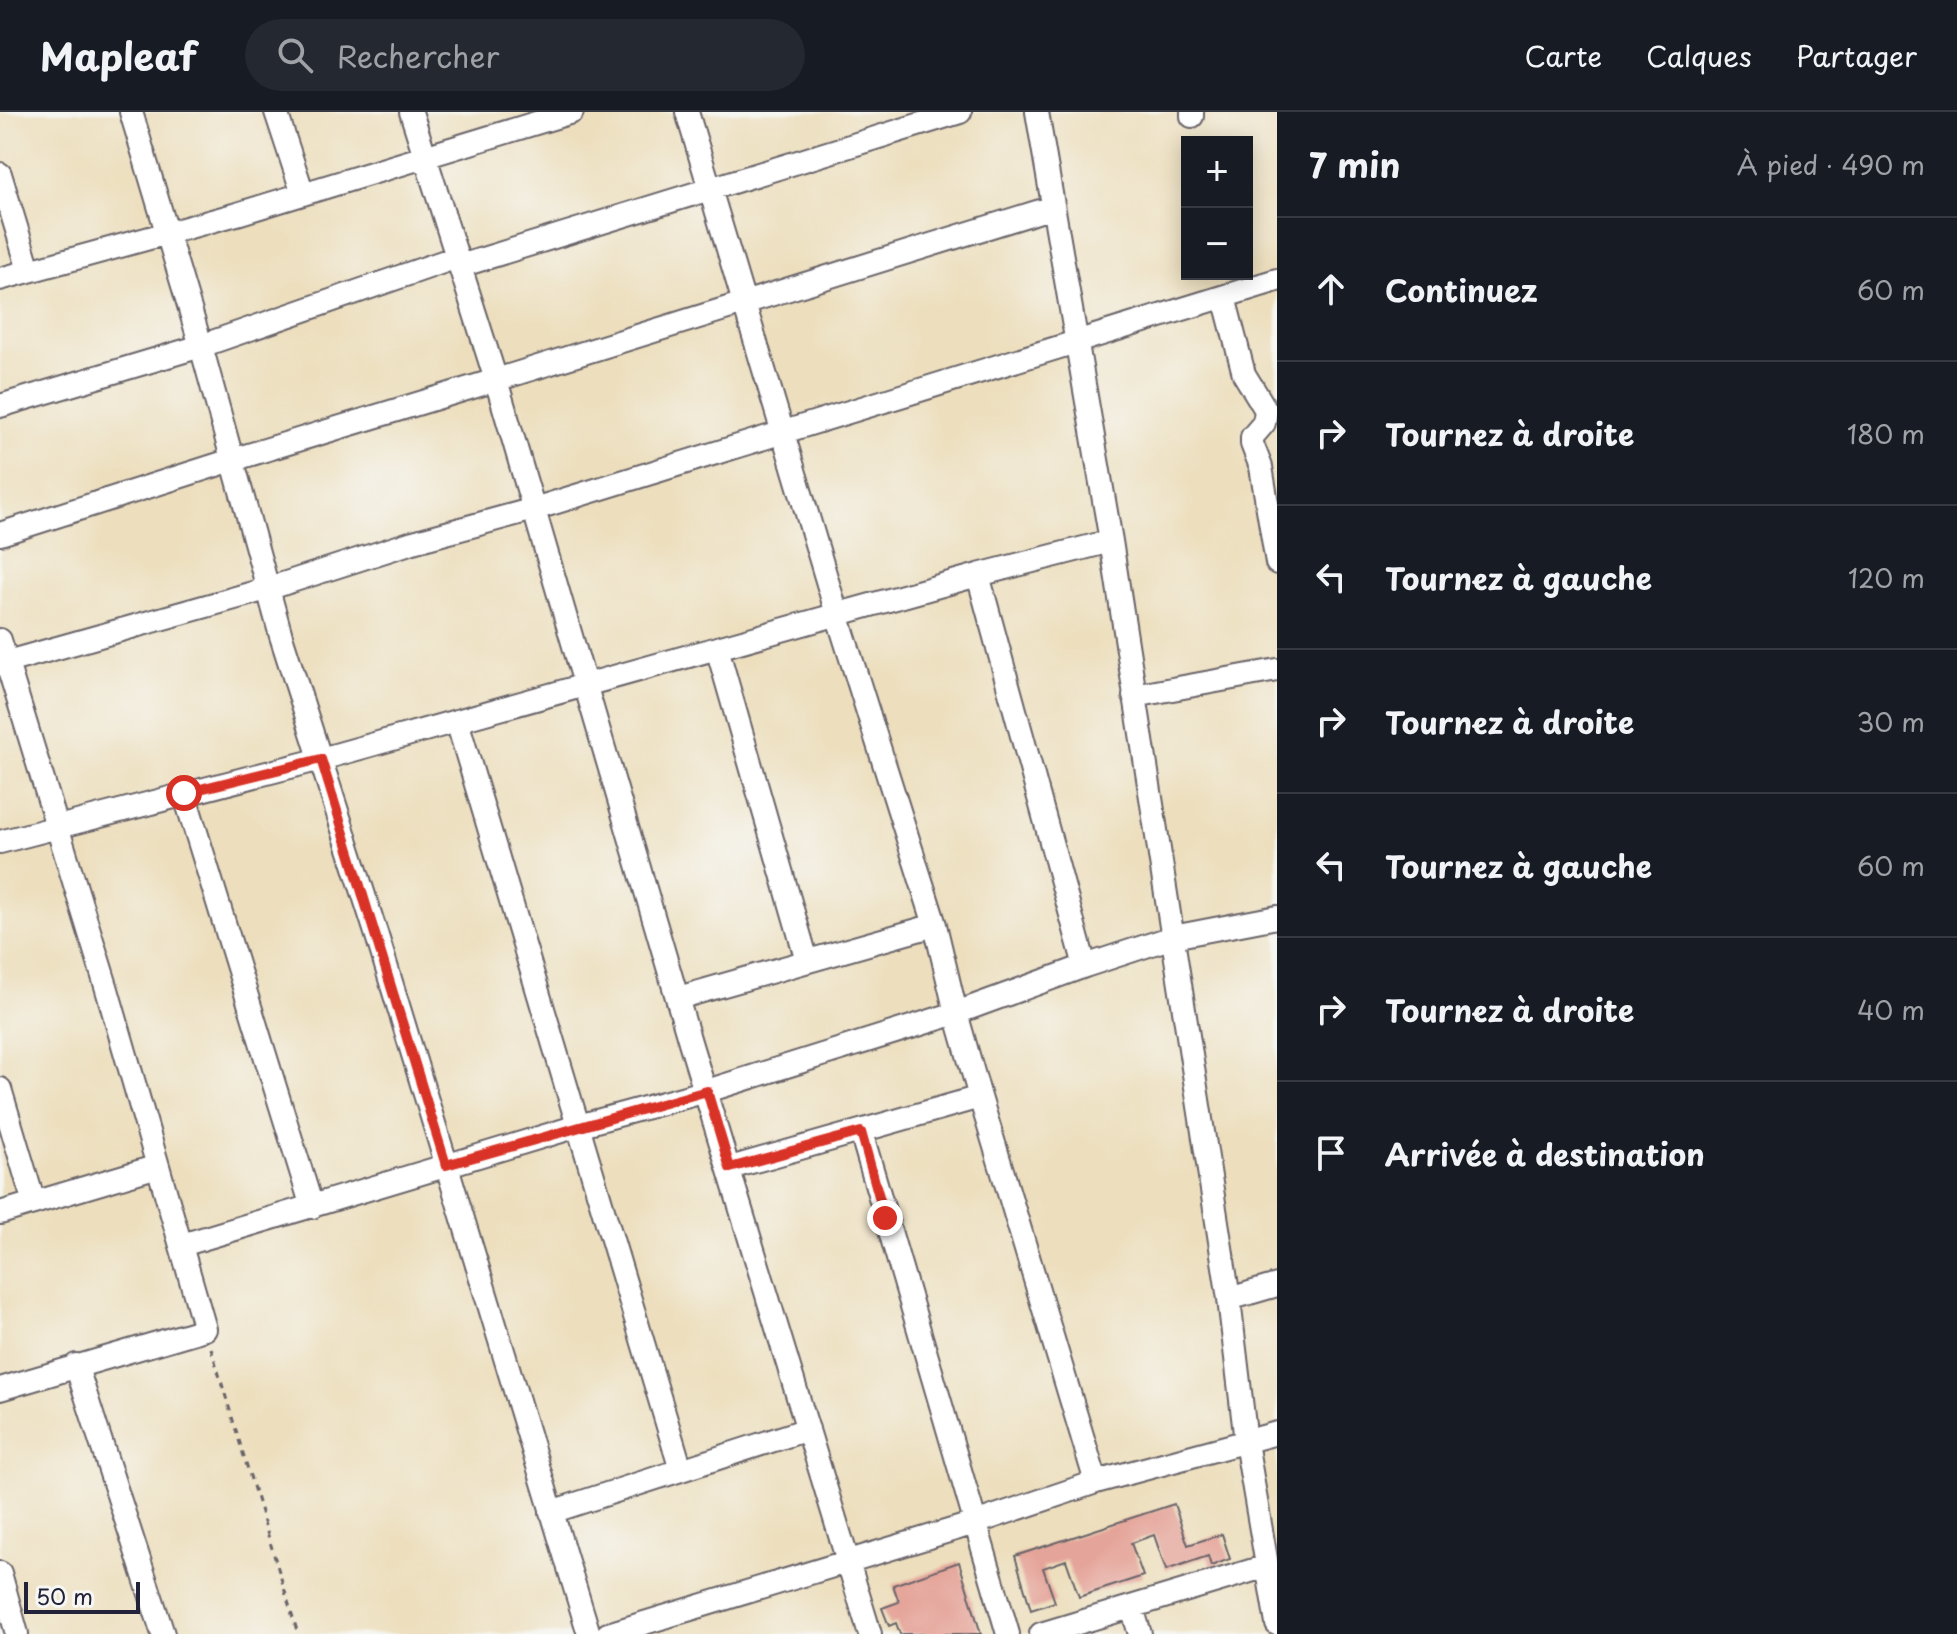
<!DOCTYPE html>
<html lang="fr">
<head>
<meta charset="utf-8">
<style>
	:root { --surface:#171b24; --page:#242831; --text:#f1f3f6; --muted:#9ea1a6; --line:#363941 }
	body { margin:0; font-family:"Playpen Sans",sans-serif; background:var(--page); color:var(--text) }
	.controls { position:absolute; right:24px; top:24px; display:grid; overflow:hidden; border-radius:0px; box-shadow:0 4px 20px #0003 }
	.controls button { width:72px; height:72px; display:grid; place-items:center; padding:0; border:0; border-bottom:2px solid var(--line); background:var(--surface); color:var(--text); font:40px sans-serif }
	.scale { position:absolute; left:24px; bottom:20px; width:116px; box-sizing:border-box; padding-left:8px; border:4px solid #22223b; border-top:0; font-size:22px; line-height:28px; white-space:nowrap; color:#22223b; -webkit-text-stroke:6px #f6f6f2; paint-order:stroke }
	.stop { position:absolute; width:24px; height:24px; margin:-18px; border:6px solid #d93025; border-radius:50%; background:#fff }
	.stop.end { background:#d93025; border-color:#fff; box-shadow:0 2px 8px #0008 }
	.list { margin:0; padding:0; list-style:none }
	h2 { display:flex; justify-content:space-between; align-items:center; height:104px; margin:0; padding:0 32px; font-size:34px }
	h2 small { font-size:26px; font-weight:400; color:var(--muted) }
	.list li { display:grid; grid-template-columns:52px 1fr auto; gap:24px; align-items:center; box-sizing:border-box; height:144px; padding:0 32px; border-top:2px solid var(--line) }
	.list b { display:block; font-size:30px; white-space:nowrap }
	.list em { font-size:26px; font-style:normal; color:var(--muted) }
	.icon { flex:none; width:44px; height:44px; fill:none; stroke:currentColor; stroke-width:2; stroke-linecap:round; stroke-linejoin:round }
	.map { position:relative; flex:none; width:1277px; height:1522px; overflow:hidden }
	header { display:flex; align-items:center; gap:48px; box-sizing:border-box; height:112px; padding:0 40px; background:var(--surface); border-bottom:2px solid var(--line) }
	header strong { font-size:38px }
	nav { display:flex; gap:44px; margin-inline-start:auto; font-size:28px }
	.search { width:560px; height:72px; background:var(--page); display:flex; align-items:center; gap:20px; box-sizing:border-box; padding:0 28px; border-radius:44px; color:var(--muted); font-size:30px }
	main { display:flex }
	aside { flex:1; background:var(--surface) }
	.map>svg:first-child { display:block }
</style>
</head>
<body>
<header>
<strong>Mapleaf</strong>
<div class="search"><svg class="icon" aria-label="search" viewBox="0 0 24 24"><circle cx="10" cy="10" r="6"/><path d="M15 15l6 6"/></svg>Rechercher</div>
<nav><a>Carte</a><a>Calques</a><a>Partager</a></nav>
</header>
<main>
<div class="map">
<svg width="1277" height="1522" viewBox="0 0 1277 1522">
	<rect width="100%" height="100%" fill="#f6f6f2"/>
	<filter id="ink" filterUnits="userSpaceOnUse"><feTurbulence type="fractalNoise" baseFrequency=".0125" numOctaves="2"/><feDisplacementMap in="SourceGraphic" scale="16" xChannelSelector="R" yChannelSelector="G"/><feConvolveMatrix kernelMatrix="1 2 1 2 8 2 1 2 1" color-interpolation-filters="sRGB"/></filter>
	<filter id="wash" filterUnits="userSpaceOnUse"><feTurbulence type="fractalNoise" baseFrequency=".006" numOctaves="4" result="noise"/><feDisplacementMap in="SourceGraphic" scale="32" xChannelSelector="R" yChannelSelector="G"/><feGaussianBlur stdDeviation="1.8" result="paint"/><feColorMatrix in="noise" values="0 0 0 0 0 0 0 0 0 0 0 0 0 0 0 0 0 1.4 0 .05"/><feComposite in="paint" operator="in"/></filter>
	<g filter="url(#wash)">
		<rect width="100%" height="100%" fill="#eddfbe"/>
		<g id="blocks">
			<path fill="#e5a49a" d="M1174 1392 1188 1433 1222 1422 1230 1447 1211 1454 1208 1444 1166 1458 1154 1423 1131 1431 1143 1464 1079 1485 1066 1448 1043 1456 1055 1490 1031 1498 1015 1444Z
				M959 1450 981 1522H900L896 1511 889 1514 882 1496 899 1490 893 1473Z"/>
		</g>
	</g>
	<g filter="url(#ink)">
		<use href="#blocks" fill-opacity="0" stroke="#696469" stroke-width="2"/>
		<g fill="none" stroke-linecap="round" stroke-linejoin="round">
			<g stroke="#696469" stroke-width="26">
				<path id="minor" d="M131 0 201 234 281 524 377 824 589 1522
					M276 0 303 82
					M411 0 496 268 690 930 870 1522
					M687 0 837 502 935 813 956 901 980 985 1096 1370
					M1037 0 1111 429 1229 1187 1246 1330 1277 1512
					M1192 0V4
					M0 62 29 158
					M460 154 960 0
					M0 167 237 102 572 0
					M1224 185 1244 262 1266 298 1264 311 1252 325V332L1261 355 1277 451
					M0 294 201 234 457 145
					M0 422 232 348 496 268 1053 95
					M978 463 1085 854
					M0 528 106 874 205 1217 0 1277
					M717 536 807 849
					M0 552 267 477 413 430 534 397 1277 168
					M1134 584 1277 558
					M457 609 681 1358
					M184 681 312 1095
					M0 730 321 647 978 463 1111 429
					M678 886 935 813
					M0 977 34 1091
					M861 1020 1008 1522
					M730 1056 980 985
					M0 1101 158 1054
					M182 1133 578 1014 707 979 956 901 1085 854 1173 825 1277 805
					M1229 1187 1277 1173
					M76 1253 163 1522
					M551 1400 808 1317
					M0 1461 17 1522
					M1132 1496 1140 1522
					M608 1522 975 1411 1096 1370 1277 1321
					M1041 1522 1267 1454"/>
			</g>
			<path stroke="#696469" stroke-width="3" stroke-dasharray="6 6" stroke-linecap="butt" d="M211 1236 298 1522"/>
			<use href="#minor" stroke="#fff" stroke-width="22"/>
		</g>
	</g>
	<g fill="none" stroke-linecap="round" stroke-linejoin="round" filter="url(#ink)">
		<path stroke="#d93025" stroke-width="10" d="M184 681 321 647 446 1053 707 979 730 1056 861 1020 885 1106"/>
	</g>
</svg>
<div class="controls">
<button>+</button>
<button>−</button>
</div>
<div class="scale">50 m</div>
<div class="stop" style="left:184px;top:681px"></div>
<div class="stop end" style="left:885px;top:1106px"></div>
</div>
<aside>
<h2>7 min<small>À pied · 490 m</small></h2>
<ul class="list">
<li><svg class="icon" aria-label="ahead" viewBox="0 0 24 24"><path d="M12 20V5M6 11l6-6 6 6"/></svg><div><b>Continuez</b></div><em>60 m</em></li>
<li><svg class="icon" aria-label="right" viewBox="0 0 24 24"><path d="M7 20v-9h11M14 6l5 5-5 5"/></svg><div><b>Tournez à droite</b></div><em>180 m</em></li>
<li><svg class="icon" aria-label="left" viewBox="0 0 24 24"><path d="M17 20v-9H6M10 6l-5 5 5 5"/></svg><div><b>Tournez à gauche</b></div><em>120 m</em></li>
<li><svg class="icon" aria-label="right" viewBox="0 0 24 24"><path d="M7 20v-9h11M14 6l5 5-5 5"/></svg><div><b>Tournez à droite</b></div><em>30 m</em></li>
<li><svg class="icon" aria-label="left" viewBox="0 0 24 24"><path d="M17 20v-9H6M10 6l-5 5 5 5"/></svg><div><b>Tournez à gauche</b></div><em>60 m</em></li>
<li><svg class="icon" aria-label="right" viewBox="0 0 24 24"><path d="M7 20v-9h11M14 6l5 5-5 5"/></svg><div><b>Tournez à droite</b></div><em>40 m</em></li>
<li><svg class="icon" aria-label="arrive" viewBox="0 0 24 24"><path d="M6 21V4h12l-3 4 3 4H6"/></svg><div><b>Arrivée à destination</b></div></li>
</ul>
</aside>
</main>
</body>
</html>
